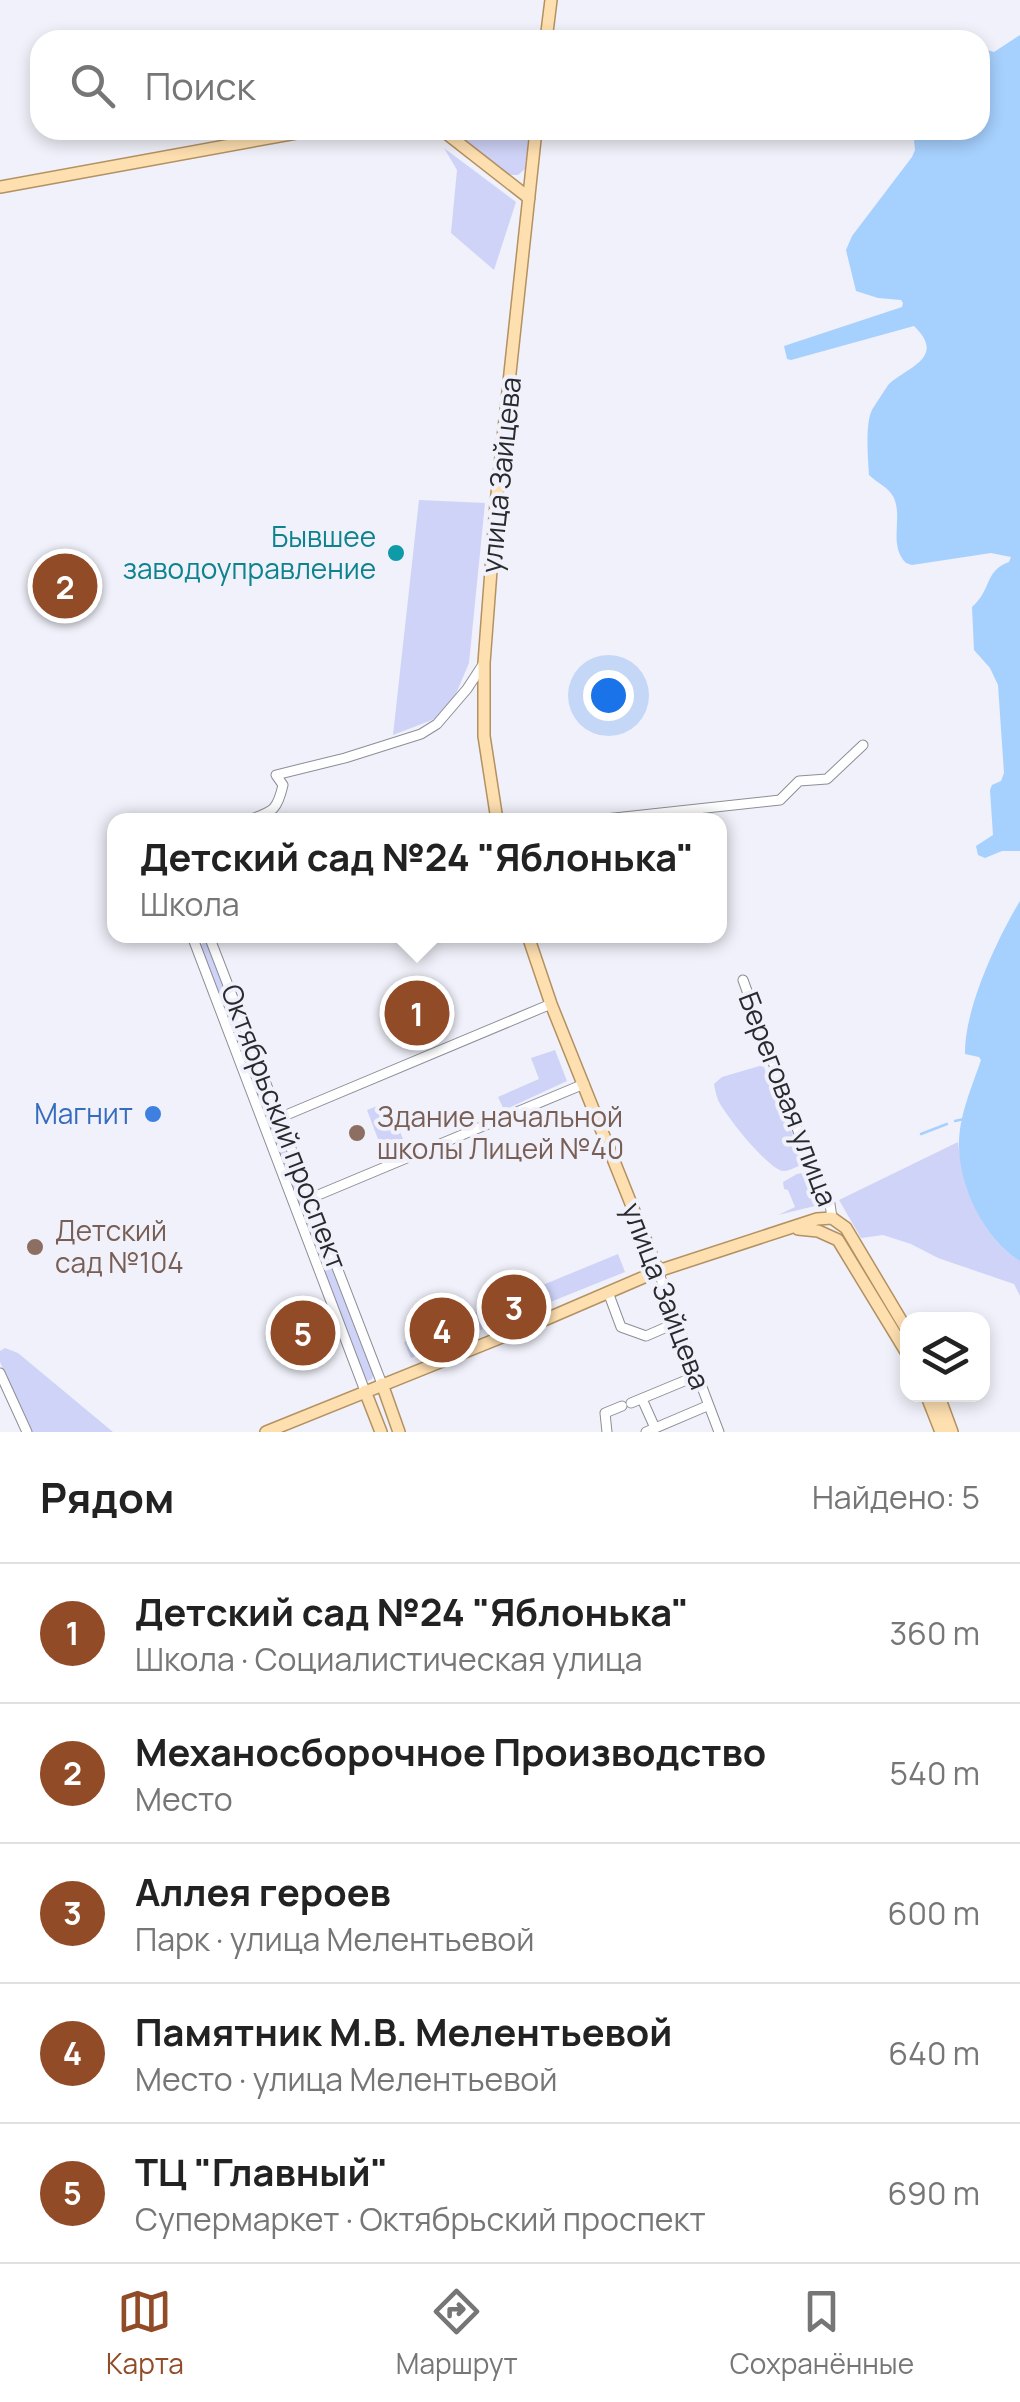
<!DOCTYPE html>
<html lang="ru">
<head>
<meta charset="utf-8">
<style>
	:root { --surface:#fff; --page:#f2f2f2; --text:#222; --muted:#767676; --line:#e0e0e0; --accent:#924b27 }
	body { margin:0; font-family:Manrope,sans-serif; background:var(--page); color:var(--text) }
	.controls { position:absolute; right:30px; bottom:30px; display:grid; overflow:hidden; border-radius:20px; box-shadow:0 5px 15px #0003 }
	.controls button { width:90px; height:90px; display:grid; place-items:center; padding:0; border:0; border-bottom:2px solid var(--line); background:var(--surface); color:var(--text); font:50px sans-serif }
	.you { position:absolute; left:608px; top:695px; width:35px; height:35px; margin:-25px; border:8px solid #fff; border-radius:50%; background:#1a73e8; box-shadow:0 0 0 15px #1a73e833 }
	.badge { display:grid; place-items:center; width:65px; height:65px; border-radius:50%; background:var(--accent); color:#fff; font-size:32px; font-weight:700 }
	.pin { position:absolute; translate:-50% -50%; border:5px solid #fff; box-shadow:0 2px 10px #0006 }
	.popup { position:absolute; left:107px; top:813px; width:620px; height:130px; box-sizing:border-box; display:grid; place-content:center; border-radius:20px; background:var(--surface); filter:drop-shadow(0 2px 8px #0005); font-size:32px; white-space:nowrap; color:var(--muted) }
	.popup b { font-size:38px; color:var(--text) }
	.popup::after { content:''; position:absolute; left:50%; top:100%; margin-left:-20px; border:20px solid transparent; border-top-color:var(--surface) }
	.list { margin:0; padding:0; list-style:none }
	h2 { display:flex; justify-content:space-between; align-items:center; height:130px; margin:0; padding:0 40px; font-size:42px }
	h2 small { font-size:32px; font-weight:400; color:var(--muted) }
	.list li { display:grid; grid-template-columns:65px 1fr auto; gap:30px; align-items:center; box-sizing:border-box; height:140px; padding:0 40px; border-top:2px solid var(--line) }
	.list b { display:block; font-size:38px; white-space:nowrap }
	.list p { margin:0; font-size:32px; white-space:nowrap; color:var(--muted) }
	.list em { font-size:32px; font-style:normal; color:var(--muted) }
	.icon { flex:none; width:55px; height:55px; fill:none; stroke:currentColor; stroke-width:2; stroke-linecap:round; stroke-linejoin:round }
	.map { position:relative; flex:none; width:1020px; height:1432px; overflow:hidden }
	.search { position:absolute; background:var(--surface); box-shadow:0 5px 15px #0003; left:30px; right:30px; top:30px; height:110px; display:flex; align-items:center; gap:25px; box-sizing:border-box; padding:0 35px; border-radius:30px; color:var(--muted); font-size:38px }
	.sheet { height:830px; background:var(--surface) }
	nav { display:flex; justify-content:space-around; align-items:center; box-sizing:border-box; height:140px; border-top:2px solid var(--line); background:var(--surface); font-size:28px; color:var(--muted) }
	nav a { display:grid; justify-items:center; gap:5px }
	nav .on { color:var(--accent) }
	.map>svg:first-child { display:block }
</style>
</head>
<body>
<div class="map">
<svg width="1020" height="1432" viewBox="0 0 1020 1432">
	<rect width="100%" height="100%" fill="#f0f1fa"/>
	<path fill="#cfd3f7" d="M452 130H529L525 169 518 175H507Z
		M444 148 516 202 494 270 451 233 457 170Z
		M419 500 485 503 469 663 455 696 437 718 393 735Z
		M206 941 373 1375 372 1379 368 1381 363 1378 199 946Z
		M555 1050 567 1081 504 1110 498 1097 539 1079 531 1058Z
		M763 1065 805 1163C799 1165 789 1172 783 1171 768 1169 725 1115 718 1100 716 1094 715 1090 714 1084L722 1077Z
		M388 1102 403 1139 381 1147 367 1110Z
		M958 1142C963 1186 980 1236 1020 1261V1296L1014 1284 938 1258 911 1244 883 1235 861 1238 839 1200Z
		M808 1172 811 1174 819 1205 778 1215 795 1207 788 1190 784 1189 783 1182 797 1174Z
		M618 1254 625 1272 411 1358 404 1342Z
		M5 1348 18 1353 113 1432H31L0 1362V1351Z"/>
	<path fill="#a6d0fe" d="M1020 35V851H1002L985 858 978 855 976 846 993 835 990 790 992 785 1001 781 1004 773 998 685 990 668 974 650 972 607C992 590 984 571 1009 562L1011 557 991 553 912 565 906 563C888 545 903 519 894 498 889 487 877 483 869 475 868 459 865 423 872 410 873 408 888 385 889 384 910 366 946 357 914 326L791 360 787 359 784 346 902 307 903 303 901 300 878 298 856 291 846 250 852 236 912 157 915 150 913 130H980V48L994 52Z
		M1020 901V1261C984 1239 959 1186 959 1145 959 1115 972 1087 981 1060L979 1057 965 1054C964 1010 997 939 1020 901Z"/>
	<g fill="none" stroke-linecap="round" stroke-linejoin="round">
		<path stroke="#a6d0fe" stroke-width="2.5" d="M955 1121 964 1119
			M921 1134 947 1124"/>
		<g stroke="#8d8e96" stroke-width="11">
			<path id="minor" d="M249 820C273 811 277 811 283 785L276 775 345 758 421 734 437 724 467 689 484 663
				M596 820 780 800 799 781 827 779 863 745
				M192 936 365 1391
				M209 936 382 1384
				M743 980 810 1164 830 1204 832 1218
				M279 1118 551 1004
				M311 1198 584 1084
				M658 1271 719 1432
				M608 1292 621 1327 646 1336 669 1326
				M0 1373 27 1432
				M642 1399 655 1428
				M631 1403 689 1379
				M607 1432 605 1413 622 1406
				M646 1432 707 1406"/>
		</g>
		<g stroke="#b39160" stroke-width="14">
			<path id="major" d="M546 40 551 0
				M442 130 529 198
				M0 187 313 130
				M497 820 484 736V663L496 504 536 130
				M528 936 551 1004 658 1271
				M798 1229 818 1231 838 1240 908 1355
				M382 1384 399 1432
				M365 1391 381 1432
				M926 1394 941 1432
				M938 1394 952 1432
				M266 1432 544 1320 658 1271 817 1219 832 1218 846 1228 908 1332"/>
		</g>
		<use href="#minor" stroke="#fff" stroke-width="9"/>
		<use href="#major" stroke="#fedfb0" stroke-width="11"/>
	</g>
	<circle fill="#0f9aa8" stroke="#f0f1fa" stroke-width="4" cx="396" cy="553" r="10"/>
	<circle fill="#3f7fe0" stroke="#f0f1fa" stroke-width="4" cx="153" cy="1114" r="10"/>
	<g fill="#8d6e63" stroke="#f0f1fa" stroke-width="4">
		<circle cx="357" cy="1133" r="10"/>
		<circle cx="35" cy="1247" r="10"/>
	</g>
	<g text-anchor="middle" stroke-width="8" stroke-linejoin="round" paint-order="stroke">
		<g font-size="28" fill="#292a2d" stroke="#f0f1fa">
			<text transform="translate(501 475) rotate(-84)" y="10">улица Зайцева</text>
			<text transform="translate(788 1099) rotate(69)" y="10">Береговая улица</text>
			<text transform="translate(284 1127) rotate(69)" y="10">Октябрьский проспект</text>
			<text transform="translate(666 1296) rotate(69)" y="10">улица Зайцева</text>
		</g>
		<g font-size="28" fill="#0d838f" stroke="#f0f1fa" text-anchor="end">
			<text x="376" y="547">Бывшее<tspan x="376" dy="32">заводоуправление</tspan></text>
		</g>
		<g font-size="28" fill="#366cbe" stroke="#f0f1fa" text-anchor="end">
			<text x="133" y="1124">Магнит</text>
		</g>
		<g font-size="28" fill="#785e54" stroke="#f0f1fa" text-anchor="start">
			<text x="377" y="1127">Здание начальной<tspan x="377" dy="32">школы Лицей №40</tspan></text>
			<text x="55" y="1241">Детский<tspan x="55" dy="32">сад №104</tspan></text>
		</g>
	</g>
</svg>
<div class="controls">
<button><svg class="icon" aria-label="layers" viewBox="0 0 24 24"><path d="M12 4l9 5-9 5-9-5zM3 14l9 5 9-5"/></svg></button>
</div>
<div class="you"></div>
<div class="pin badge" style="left:417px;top:1013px">1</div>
<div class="popup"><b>Детский сад №24 &quot;Яблонька&quot;</b>Школа</div>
<div class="pin badge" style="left:65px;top:586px">2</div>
<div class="pin badge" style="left:514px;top:1307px">3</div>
<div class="pin badge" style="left:442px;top:1330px">4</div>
<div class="pin badge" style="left:303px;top:1333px">5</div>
<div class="search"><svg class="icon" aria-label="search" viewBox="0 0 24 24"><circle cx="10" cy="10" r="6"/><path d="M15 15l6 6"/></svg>Поиск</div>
</div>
<section class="sheet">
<h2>Рядом<small>Найдено: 5</small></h2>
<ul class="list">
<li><span class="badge">1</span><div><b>Детский сад №24 &quot;Яблонька&quot;</b><p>Школа · Социалистическая улица</p></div><em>360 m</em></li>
<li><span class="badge">2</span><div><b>Механосборочное Производство</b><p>Место</p></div><em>540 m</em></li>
<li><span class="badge">3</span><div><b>Аллея героев</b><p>Парк · улица Мелентьевой</p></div><em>600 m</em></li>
<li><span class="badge">4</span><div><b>Памятник М.В. Мелентьевой</b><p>Место · улица Мелентьевой</p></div><em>640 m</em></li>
<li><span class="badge">5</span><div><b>ТЦ &quot;Главный&quot;</b><p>Супермаркет · Октябрьский проспект</p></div><em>690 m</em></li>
</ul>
</section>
<nav>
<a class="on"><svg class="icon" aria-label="map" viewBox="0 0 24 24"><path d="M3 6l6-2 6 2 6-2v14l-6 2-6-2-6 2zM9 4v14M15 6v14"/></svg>Карта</a>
<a><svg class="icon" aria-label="directions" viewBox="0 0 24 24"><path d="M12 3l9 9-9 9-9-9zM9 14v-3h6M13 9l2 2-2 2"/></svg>Маршрут</a>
<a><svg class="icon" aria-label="saved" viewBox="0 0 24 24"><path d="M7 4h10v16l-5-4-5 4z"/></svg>Сохранённые</a>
</nav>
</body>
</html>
